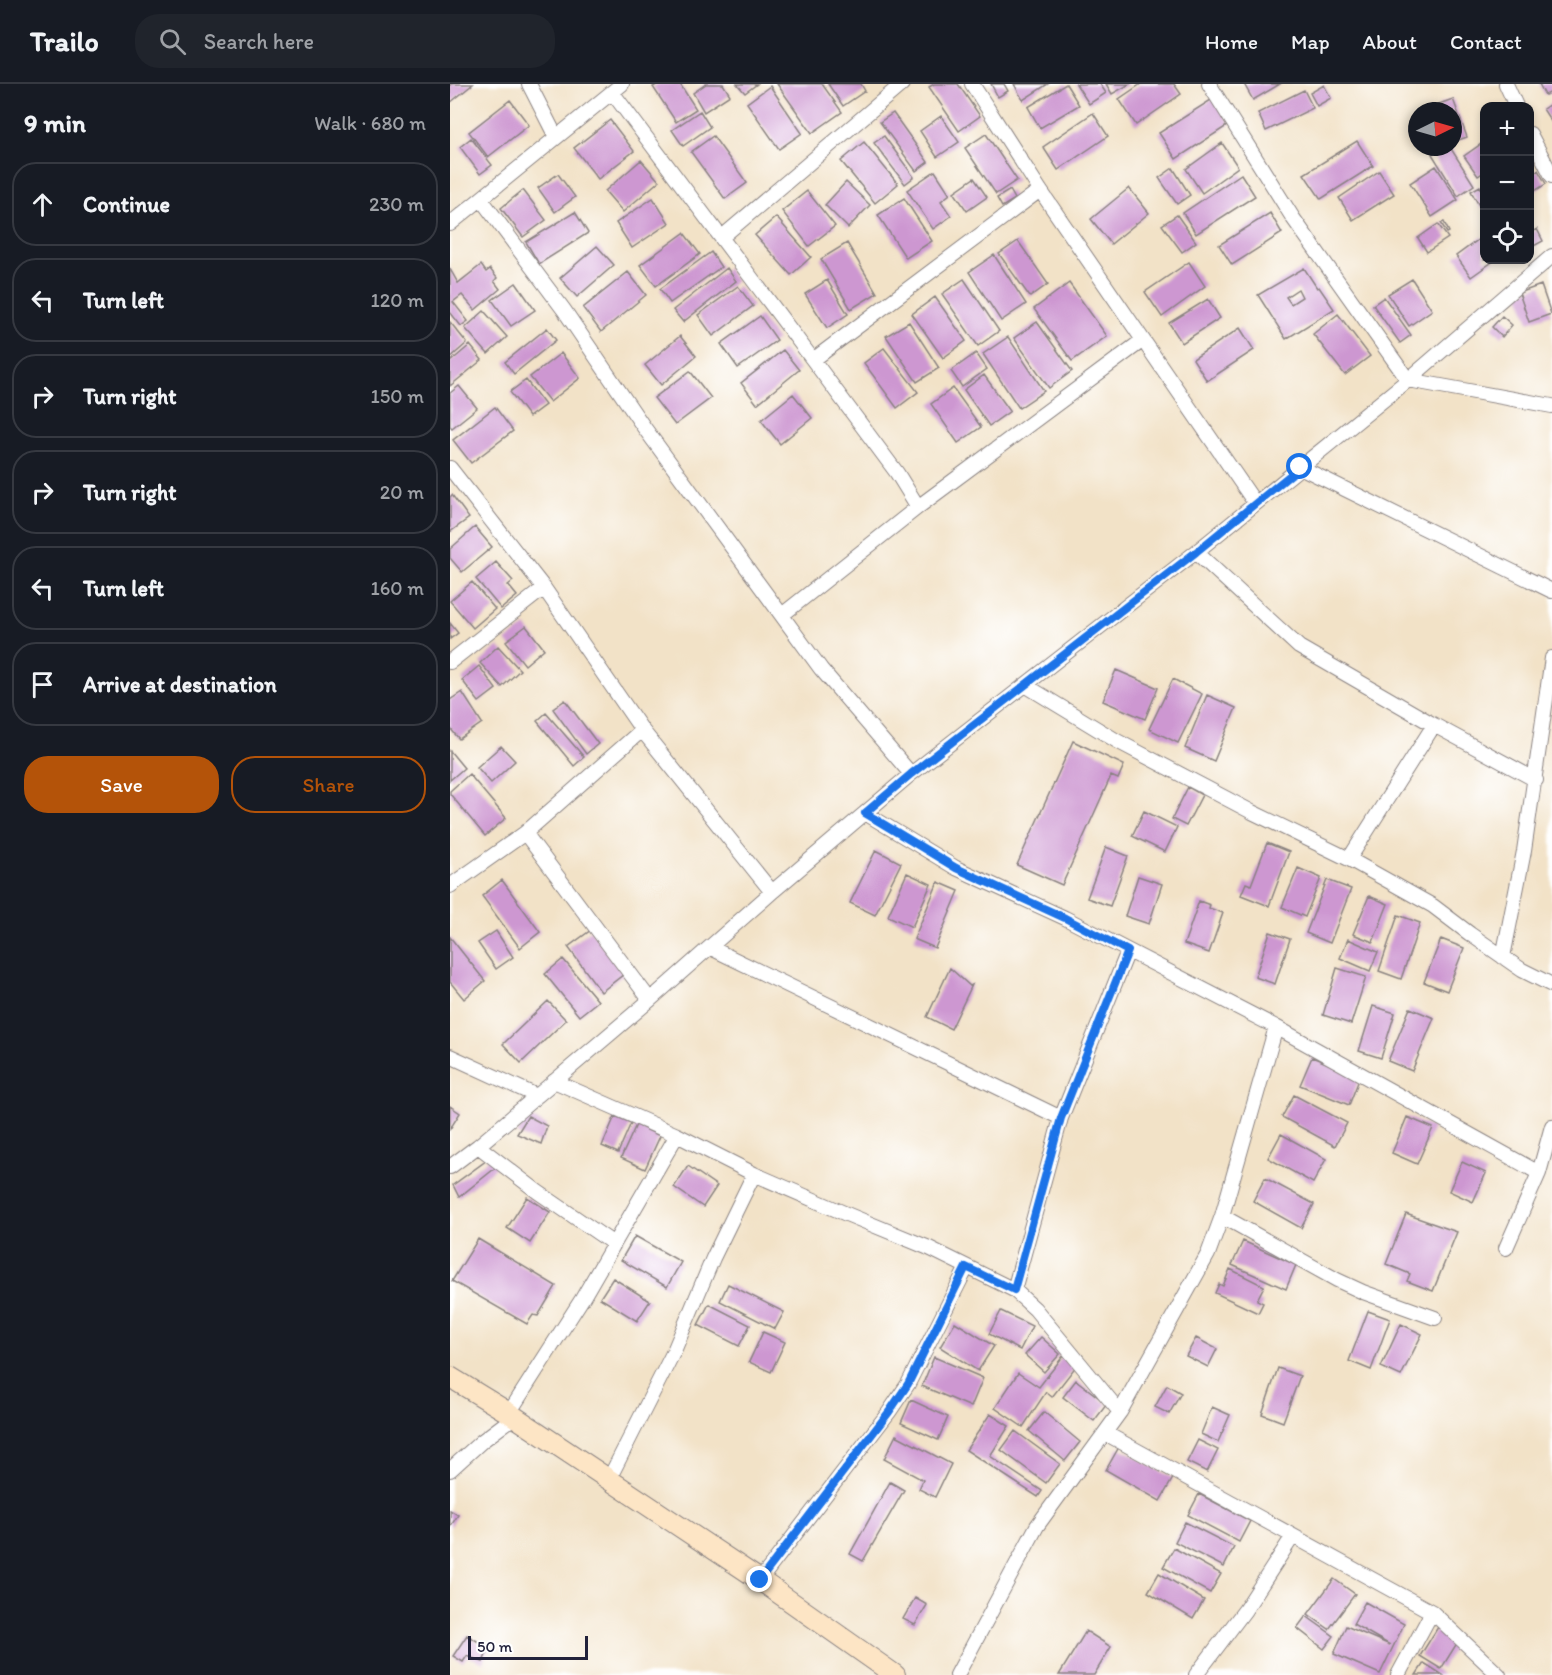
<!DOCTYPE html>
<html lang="en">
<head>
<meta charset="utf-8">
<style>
	:root { --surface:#171b24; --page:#20242c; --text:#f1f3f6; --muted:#9ea1a6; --line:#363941; --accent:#b45309 }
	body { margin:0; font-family:Itim,sans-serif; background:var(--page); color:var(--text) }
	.controls { position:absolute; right:18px; top:18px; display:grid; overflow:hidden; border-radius:12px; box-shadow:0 3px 9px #0003 }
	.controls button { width:54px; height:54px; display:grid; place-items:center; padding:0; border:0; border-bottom:2px solid var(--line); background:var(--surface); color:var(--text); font:30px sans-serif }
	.compass { position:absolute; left:958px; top:18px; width:54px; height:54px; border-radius:50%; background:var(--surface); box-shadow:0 3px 9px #0003; rotate:85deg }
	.scale { position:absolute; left:18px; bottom:15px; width:120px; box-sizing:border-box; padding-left:6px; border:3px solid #22223b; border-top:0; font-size:16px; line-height:21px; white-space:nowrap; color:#22223b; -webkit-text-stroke:4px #fff; paint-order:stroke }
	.stop { position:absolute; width:18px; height:18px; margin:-14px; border:4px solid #1a73e8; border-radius:50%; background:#fff }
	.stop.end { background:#1a73e8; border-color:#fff; box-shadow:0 2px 6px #0008 }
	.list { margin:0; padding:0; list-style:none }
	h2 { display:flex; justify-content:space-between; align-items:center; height:78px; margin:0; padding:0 24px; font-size:26px }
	h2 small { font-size:20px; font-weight:400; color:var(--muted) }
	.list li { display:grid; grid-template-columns:39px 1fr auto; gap:18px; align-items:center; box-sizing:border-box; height:84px; margin:0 12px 12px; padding:0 12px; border:2px solid var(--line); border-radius:24px }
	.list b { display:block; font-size:22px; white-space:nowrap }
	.list em { font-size:20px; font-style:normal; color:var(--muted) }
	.actions { display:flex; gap:12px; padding:18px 24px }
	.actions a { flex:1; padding:14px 0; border:2px solid var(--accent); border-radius:24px; text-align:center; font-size:21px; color:var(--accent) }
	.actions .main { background:var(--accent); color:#fff }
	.icon { flex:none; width:33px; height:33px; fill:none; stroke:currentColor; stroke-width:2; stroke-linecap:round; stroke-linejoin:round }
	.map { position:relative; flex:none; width:1102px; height:1591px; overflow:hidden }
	header { display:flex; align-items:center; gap:36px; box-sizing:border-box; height:84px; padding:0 30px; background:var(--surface); border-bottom:2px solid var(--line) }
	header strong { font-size:28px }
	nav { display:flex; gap:33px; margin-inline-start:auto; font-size:21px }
	.search { width:420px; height:54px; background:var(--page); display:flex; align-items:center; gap:15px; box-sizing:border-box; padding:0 21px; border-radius:24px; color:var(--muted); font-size:22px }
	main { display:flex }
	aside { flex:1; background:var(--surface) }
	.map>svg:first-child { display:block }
</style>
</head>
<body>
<header>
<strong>Trailo</strong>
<div class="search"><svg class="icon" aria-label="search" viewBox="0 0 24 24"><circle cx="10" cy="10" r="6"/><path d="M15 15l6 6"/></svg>Search here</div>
<nav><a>Home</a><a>Map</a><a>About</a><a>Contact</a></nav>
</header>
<main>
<aside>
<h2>9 min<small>Walk · 680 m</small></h2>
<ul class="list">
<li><svg class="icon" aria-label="ahead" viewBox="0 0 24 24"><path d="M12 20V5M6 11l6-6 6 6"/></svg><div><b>Continue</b></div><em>230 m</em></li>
<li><svg class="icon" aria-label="left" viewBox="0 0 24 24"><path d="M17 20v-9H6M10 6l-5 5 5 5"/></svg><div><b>Turn left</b></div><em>120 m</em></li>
<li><svg class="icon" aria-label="right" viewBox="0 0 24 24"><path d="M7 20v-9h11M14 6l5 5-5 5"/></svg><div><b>Turn right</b></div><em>150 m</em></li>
<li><svg class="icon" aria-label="right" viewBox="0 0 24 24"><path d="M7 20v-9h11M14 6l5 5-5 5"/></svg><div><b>Turn right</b></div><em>20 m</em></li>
<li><svg class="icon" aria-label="left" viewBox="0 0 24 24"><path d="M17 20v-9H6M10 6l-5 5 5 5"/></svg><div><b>Turn left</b></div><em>160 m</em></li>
<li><svg class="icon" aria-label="arrive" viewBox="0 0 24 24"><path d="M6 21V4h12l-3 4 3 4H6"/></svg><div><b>Arrive at destination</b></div></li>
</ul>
<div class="actions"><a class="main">Save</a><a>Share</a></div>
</aside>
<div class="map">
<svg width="1102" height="1591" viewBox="0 0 1102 1591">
	<rect width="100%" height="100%" fill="#fff"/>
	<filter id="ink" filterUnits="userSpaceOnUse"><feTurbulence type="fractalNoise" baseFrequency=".0167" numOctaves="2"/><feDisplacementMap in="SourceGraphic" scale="12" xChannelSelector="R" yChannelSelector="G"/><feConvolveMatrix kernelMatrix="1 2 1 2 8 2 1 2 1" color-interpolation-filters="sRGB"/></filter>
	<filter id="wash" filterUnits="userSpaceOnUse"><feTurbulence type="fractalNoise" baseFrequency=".008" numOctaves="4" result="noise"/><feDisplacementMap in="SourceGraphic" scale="24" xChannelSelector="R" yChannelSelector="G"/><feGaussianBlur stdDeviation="1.35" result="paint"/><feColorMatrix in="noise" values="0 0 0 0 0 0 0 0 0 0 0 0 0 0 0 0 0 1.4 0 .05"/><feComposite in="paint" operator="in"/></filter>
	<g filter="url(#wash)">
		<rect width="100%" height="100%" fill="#f2e2c7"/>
		<g id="blocks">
			<path fill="#cd97d1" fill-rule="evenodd" d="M0 0H23L0 19Z
				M208 0H230L246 25 226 38 203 3Z
				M256 0H273L280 11 254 28 243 9Z
				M287 0H307L295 9Z
				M327 0H372L392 28 362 49Z
				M378 0H411L415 7 393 22Z
				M484 0H508L530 32 509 47 479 3Z
				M541 0H554L558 7 548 13Z
				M564 0H598L573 16Z
				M616 0 629 21 590 44 578 23Z
				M626 0H650L656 9 639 20Z
				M656 0H680L662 10Z
				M691 0H724L731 10 686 41 669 15Z
				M794 0H830L803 16Z
				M1089 0H1102V8L1095 11Z
				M874 1 881 14 867 22 860 9Z
				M320 2 352 49 329 65 297 19Z
				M854 6 863 24 816 47 808 29Z
				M764 14 780 40 726 75 709 49Z
				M1003 15 1017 53 1003 58V27H991L989 20Z
				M60 16 79 41 38 73 19 48Z
				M1102 19V39L1093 25Z
				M250 27 260 43 233 62 222 46Z
				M443 29 478 78 466 87 430 38Z
				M643 29 658 52 608 86 593 63Z
				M491 32 509 58 487 73 470 47Z
				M160 36 184 67 148 95 124 64Z
				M536 50 567 96 546 110 515 64Z
				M263 52 297 99 275 115 241 68Z
				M434 52 464 93 455 100 424 59Z
				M21 54 42 81 30 90 10 63Z
				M907 57 923 82 871 115 854 90Z
				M414 58 448 100 425 119 391 77Z
				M1034 58V88L1028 92 1014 72Z
				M772 59 788 83 752 109 736 85Z
				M993 63H1000L1024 101 1008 112 982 70Z
				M191 76 209 97 173 128 155 107Z
				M986 82 1008 116 982 133 960 99Z
				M723 84 740 111 727 120 709 94Z
				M1088 86 1096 100 1080 110V91Z
				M485 87 500 110 491 117 501 132 483 145 457 106Z
				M929 87 944 110 903 136 889 114Z
				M108 90 125 113 105 128 88 104Z
				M791 90 805 112 746 150 733 129Z
				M524 94 537 113 517 127 504 108Z
				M396 98 420 121 398 144 375 121Z
				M1030 102 1034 110V123L1031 125 1021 107Z
				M679 104 699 129 661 160 641 135Z
				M73 106 96 136 73 153 51 124Z
				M560 106 565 115 552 123 547 114Z
				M357 107 385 142 359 162 332 127Z
				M203 114 219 139 182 164 166 139Z
				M454 114 482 157 456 174 428 131Z
				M125 128 138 149 89 180 76 158Z
				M820 129 832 149 782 181 769 161Z
				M727 131 746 158 732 168 712 141Z
				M326 133 361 173 341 191 305 151Z
				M994 138 999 148 997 149 991 139Z
				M988 140 998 154 977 168 968 154Z
				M1087 145 1093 157 1080 164V149Z
				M234 149 250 170 206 202 190 181Z
				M1032 153 1034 157V176H1045L1021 193 1006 172Z
				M568 157 598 200 580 213 549 170Z
				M397 159 427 209 401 225 371 175Z
				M147 162 164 181 127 213 110 194Z
				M261 168 271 183 220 219 210 205Z
				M544 171 576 220 551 237 519 188Z
				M739 178 755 202 712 233 695 208Z
				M31 181 36 188 40 185 47 194 44 197 50 205 25 226 12 211 3 218 18 237 11 242 0 228V185L8 199Z
				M277 184 286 197 233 238 223 226Z
				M854 184 867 204 869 203 884 225 836 255 808 211ZM848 205 852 213 841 220 836 213Z
				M178 188 196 211 151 248 133 224Z
				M514 195 549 247 528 262 492 210Z
				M962 195 982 226 959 242 938 210Z
				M377 196 398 230 377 244 355 210Z
				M66 199 85 226 61 242 42 216Z
				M619 199 657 252 622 277 584 225Z
				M1091 201 1101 230 1079 238 1069 209Z
				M288 202 303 222 263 252 248 231Z
				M485 213 516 257 493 274 462 230Z
				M934 213 961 251 950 259 923 221Z
				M758 215 770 234 732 259 719 239Z
				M34 227 57 253 38 270 15 244Z
				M888 230 920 272 895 291 863 250Z
				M310 232 327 256 288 284 271 260Z
				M1052 232 1062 241 1052 253 1042 243Z
				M0 238 17 259 0 274Z
				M459 238 489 284 467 298 436 252Z
				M587 238 622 287 599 304 564 254Z
				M97 244 106 256 64 290 55 278Z
				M790 244 804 266 757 297 743 275Z
				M230 252 246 272 211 301 195 281Z
				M558 253 594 307 569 324 533 270Z
				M20 261 32 276 0 302V278Z
				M434 264 468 308 447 324 414 279Z
				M333 266 349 286 307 320 291 299Z
				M111 269 130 294 100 318 80 293Z
				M526 269 537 285 512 303 501 287Z
				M240 287 261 314 225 341 204 314Z
				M534 291 560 327 539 342 514 306Z
				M76 296 95 321 79 333 60 308Z
				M9 302 27 324 2 344 0 342V309Z
				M503 304 531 343 508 359 481 320Z
				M343 310 362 334 330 360 311 336Z
				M45 323 63 347 21 379 3 356Z
				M2 411 19 434 0 448V413Z
				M25 443 42 463 12 488 0 474V465Z
				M46 478 63 497 58 501 67 512 51 525 26 495Z
				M22 498 45 525 23 544 0 517Z
				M0 539 8 549 0 555Z
				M76 542 94 565 75 581 56 557Z
				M48 562 70 586 52 603 30 579Z
				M29 582 46 605 29 618 12 596Z
				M666 586 708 604 695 635 653 617Z
				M723 595 752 610 728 659 699 645Z
				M12 608 32 639 9 655 0 644V616Z
				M757 611 786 624 764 677 735 664Z
				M115 616 148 660 136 670 103 625Z
				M96 629 134 673 124 682 87 637Z
				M623 657 674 681 668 695 661 692 612 801 567 781Z
				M51 662 65 677 41 699 27 683Z
				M0 667 14 684 0 696Z
				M19 690 56 734 35 752 0 710V707Z
				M738 703 752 711 736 742 722 735Z
				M694 727 727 743 715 768 682 752Z
				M817 759 839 768 819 822 791 811 796 799 801 801Z
				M656 763 678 772 660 822 637 814Z
				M426 766 451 779 425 831 400 819Z
				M848 784 871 794 855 833 832 823Z
				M457 789 481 800 462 843 438 832Z
				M688 792 712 800 699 840 675 832Z
				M52 796 90 848 70 864 32 812Z
				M877 796 901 805 880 859 856 849Z
				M488 798 509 807 485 864 464 855Z
				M919 812 938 820 923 858 903 850Z
				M749 817 760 821 759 824 773 829 759 869 734 860Z
				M948 831 970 839 951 895 929 887Z
				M141 846 174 890 151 908 118 863Z
				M46 847 63 873 46 885 28 859Z
				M820 848 840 855 825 900 805 893Z
				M0 853 35 897 14 915 0 898Z
				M898 855 928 868 920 887 890 874Z
				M991 855 1014 864 997 907 974 898Z
				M113 875 148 917 129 932 95 890Z
				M500 884 520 902 522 901 501 945 477 933Z
				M887 884 916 893 901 940 873 931Z
				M98 917 116 936 71 979 53 960Z
				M923 922 945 929 931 974 909 967Z
				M960 924 984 934 962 987 938 977Z
				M862 973 910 993 899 1021 850 1001Z
				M844 1011 897 1039 885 1062 832 1033Z
				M0 1022 10 1029 0 1045Z
				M78 1032 97 1042 91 1060 67 1050Z
				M165 1032 181 1039 168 1069 152 1062Z
				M957 1033 983 1044 967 1080 942 1069Z
				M186 1041 210 1052 195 1085 171 1074Z
				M831 1050 876 1075 863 1099 818 1074Z
				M40 1074 49 1081 9 1113 3 1101Z
				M1012 1078 1036 1089 1023 1118 999 1107Z
				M238 1082 267 1102 253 1123 224 1103Z
				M815 1094 864 1120 851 1144 803 1117Z
				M77 1113 100 1128 80 1159 57 1144Z
				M956 1130 1007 1148 983 1207 957 1197 960 1190 936 1180Z
				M185 1152 231 1178 217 1203 171 1176Z
				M28 1155 106 1202 88 1232 83 1231 77 1240 2 1197Z
				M793 1157 846 1181 836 1205 782 1181Z
				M780 1185 814 1202 807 1216 813 1219 808 1229 765 1209 769 1200 773 1202Z
				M163 1194 200 1217 187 1237 150 1214Z
				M278 1200 334 1228 325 1245 270 1217Z
				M259 1220 300 1241 289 1262 248 1241Z
				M551 1227 582 1242 570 1266 539 1250Z
				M918 1227 940 1235 921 1286 899 1277Z
				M505 1238 544 1262 528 1287 490 1263Z
				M951 1240 972 1250 951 1292 931 1283Z
				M313 1248 335 1258 321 1288 299 1278Z
				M591 1253 610 1270 594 1288 575 1271Z
				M746 1254 767 1265 758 1283 736 1272Z
				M614 1271 627 1281 602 1313 596 1308 573 1343 545 1324 568 1289 589 1303Z
				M484 1273 533 1294 521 1323 472 1302Z
				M828 1284 850 1292 833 1338 812 1330Z
				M626 1296 657 1320 644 1337 613 1313Z
				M717 1301 731 1309 719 1330 705 1323Z
				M461 1316 498 1333 488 1356 451 1339Z
				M762 1323 780 1331 768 1358 751 1350Z
				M594 1328 630 1358 615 1377 579 1347Z
				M540 1330 559 1342 540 1372 592 1407 588 1413 516 1366Z
				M565 1347 610 1380 596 1399 551 1366Z
				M446 1351 501 1380 485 1413 469 1405 473 1396 434 1375Z
				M748 1356 768 1366 757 1388 737 1378Z
				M669 1363 723 1394 710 1417 656 1386Z
				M440 1398 454 1406 413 1477 400 1470Z
				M749 1410 800 1437 789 1458 738 1431Z
				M0 1426 8 1431 0 1443Z
				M735 1438 784 1463 774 1483 725 1458Z
				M724 1464 771 1490 760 1509 713 1483Z
				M709 1489 754 1516 743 1535 698 1508Z
				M884 1495 905 1510 879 1545 858 1530Z
				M465 1514 477 1521 465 1541 453 1535Z
				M915 1518 954 1540 930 1590 884 1570 896 1542 940 1561 903 1540Z
				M856 1532 884 1552 874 1565 847 1544Z
				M988 1543 1009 1556 991 1585 970 1572Z
				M636 1547 661 1563 644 1591H609Z
				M17 1551 39 1564 33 1578 17 1572 13 1578 3 1572Z
				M974 1579 993 1591H966Z"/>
		</g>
	</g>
	<g filter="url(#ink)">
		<use href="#blocks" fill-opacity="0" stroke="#8a8281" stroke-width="1.5"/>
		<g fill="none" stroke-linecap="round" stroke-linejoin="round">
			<g stroke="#8a8281" stroke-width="16">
				<path id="street" d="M79 0 106 53
					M522 0 590 106 805 419
					M759 0 843 134 958 296 1102 322
					M1056 0 1066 22
					M162 8 363 276 447 389 468 423
					M1080 50 1102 92
					M31 115 114 226 193 342 371 585 461 690
					M0 140 172 0
					M272 153 452 0
					M363 276 590 106
					M850 383 1102 507
					M0 384 94 504 192 646 322 808
					M746 468 849 563 984 641 1086 696
					M332 531 468 423 693 256
					M0 578 94 504
					M575 601 667 657 802 728 899 775 983 822 1020 850 1072 886 1102 901
					M415 729 506 784 615 834 826 943 1089 1089
					M75 749 200 916
					M899 775 984 641
					M0 802 75 749 192 646
					M261 864 611 1034
					M1053 873 1074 767 1102 574
					M0 972 87 1012
					M104 997 227 1051 304 1090 394 1129 479 1164 564 1206 585 1225 670 1328
					M28 1062 88 1108 164 1160
					M0 1083 28 1062 200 916 322 808 461 690 746 468 958 296 1102 172
					M772 1132 887 1196 913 1208 985 1234
					M1056 1164 1089 1089 1102 1042
					M564 1206 611 1034 678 867
					M59 1329 132 1215 227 1051
					M655 1349 982 1528 1049 1591
					M0 1386 32 1357 64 1333
					M158 1397 224 1267 263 1174 304 1090
					M310 1496 439 1328 458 1300 517 1183
					M507 1591 587 1442 670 1328 758 1170 772 1132 826 943
					M746 1591 795 1526 843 1452
					M948 1591 982 1528"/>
			</g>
			<g stroke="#8a8281" stroke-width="22">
				<path id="secondary" d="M0 1293 59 1329 310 1496 445 1591"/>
			</g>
			<use href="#street" stroke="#fff" stroke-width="14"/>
			<use href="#secondary" stroke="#fde5c5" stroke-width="20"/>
		</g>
	</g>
	<g fill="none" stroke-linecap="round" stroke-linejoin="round" filter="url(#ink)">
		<path stroke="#1a73e8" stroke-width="8" d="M310 1496 439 1328 458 1300 516 1183 564 1206 611 1034 678 867 615 834 506 784 415 729 461 690 746 468 850 383"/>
	</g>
</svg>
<div class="controls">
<button>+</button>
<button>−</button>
<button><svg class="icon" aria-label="locate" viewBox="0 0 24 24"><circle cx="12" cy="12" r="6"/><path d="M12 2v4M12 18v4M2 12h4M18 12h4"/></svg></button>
</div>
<svg class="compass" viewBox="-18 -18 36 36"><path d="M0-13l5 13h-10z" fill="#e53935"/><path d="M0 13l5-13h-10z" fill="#9ea1a6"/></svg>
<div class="scale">50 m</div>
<div class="stop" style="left:850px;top:383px"></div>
<div class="stop end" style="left:310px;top:1496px"></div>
</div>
</main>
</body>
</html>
